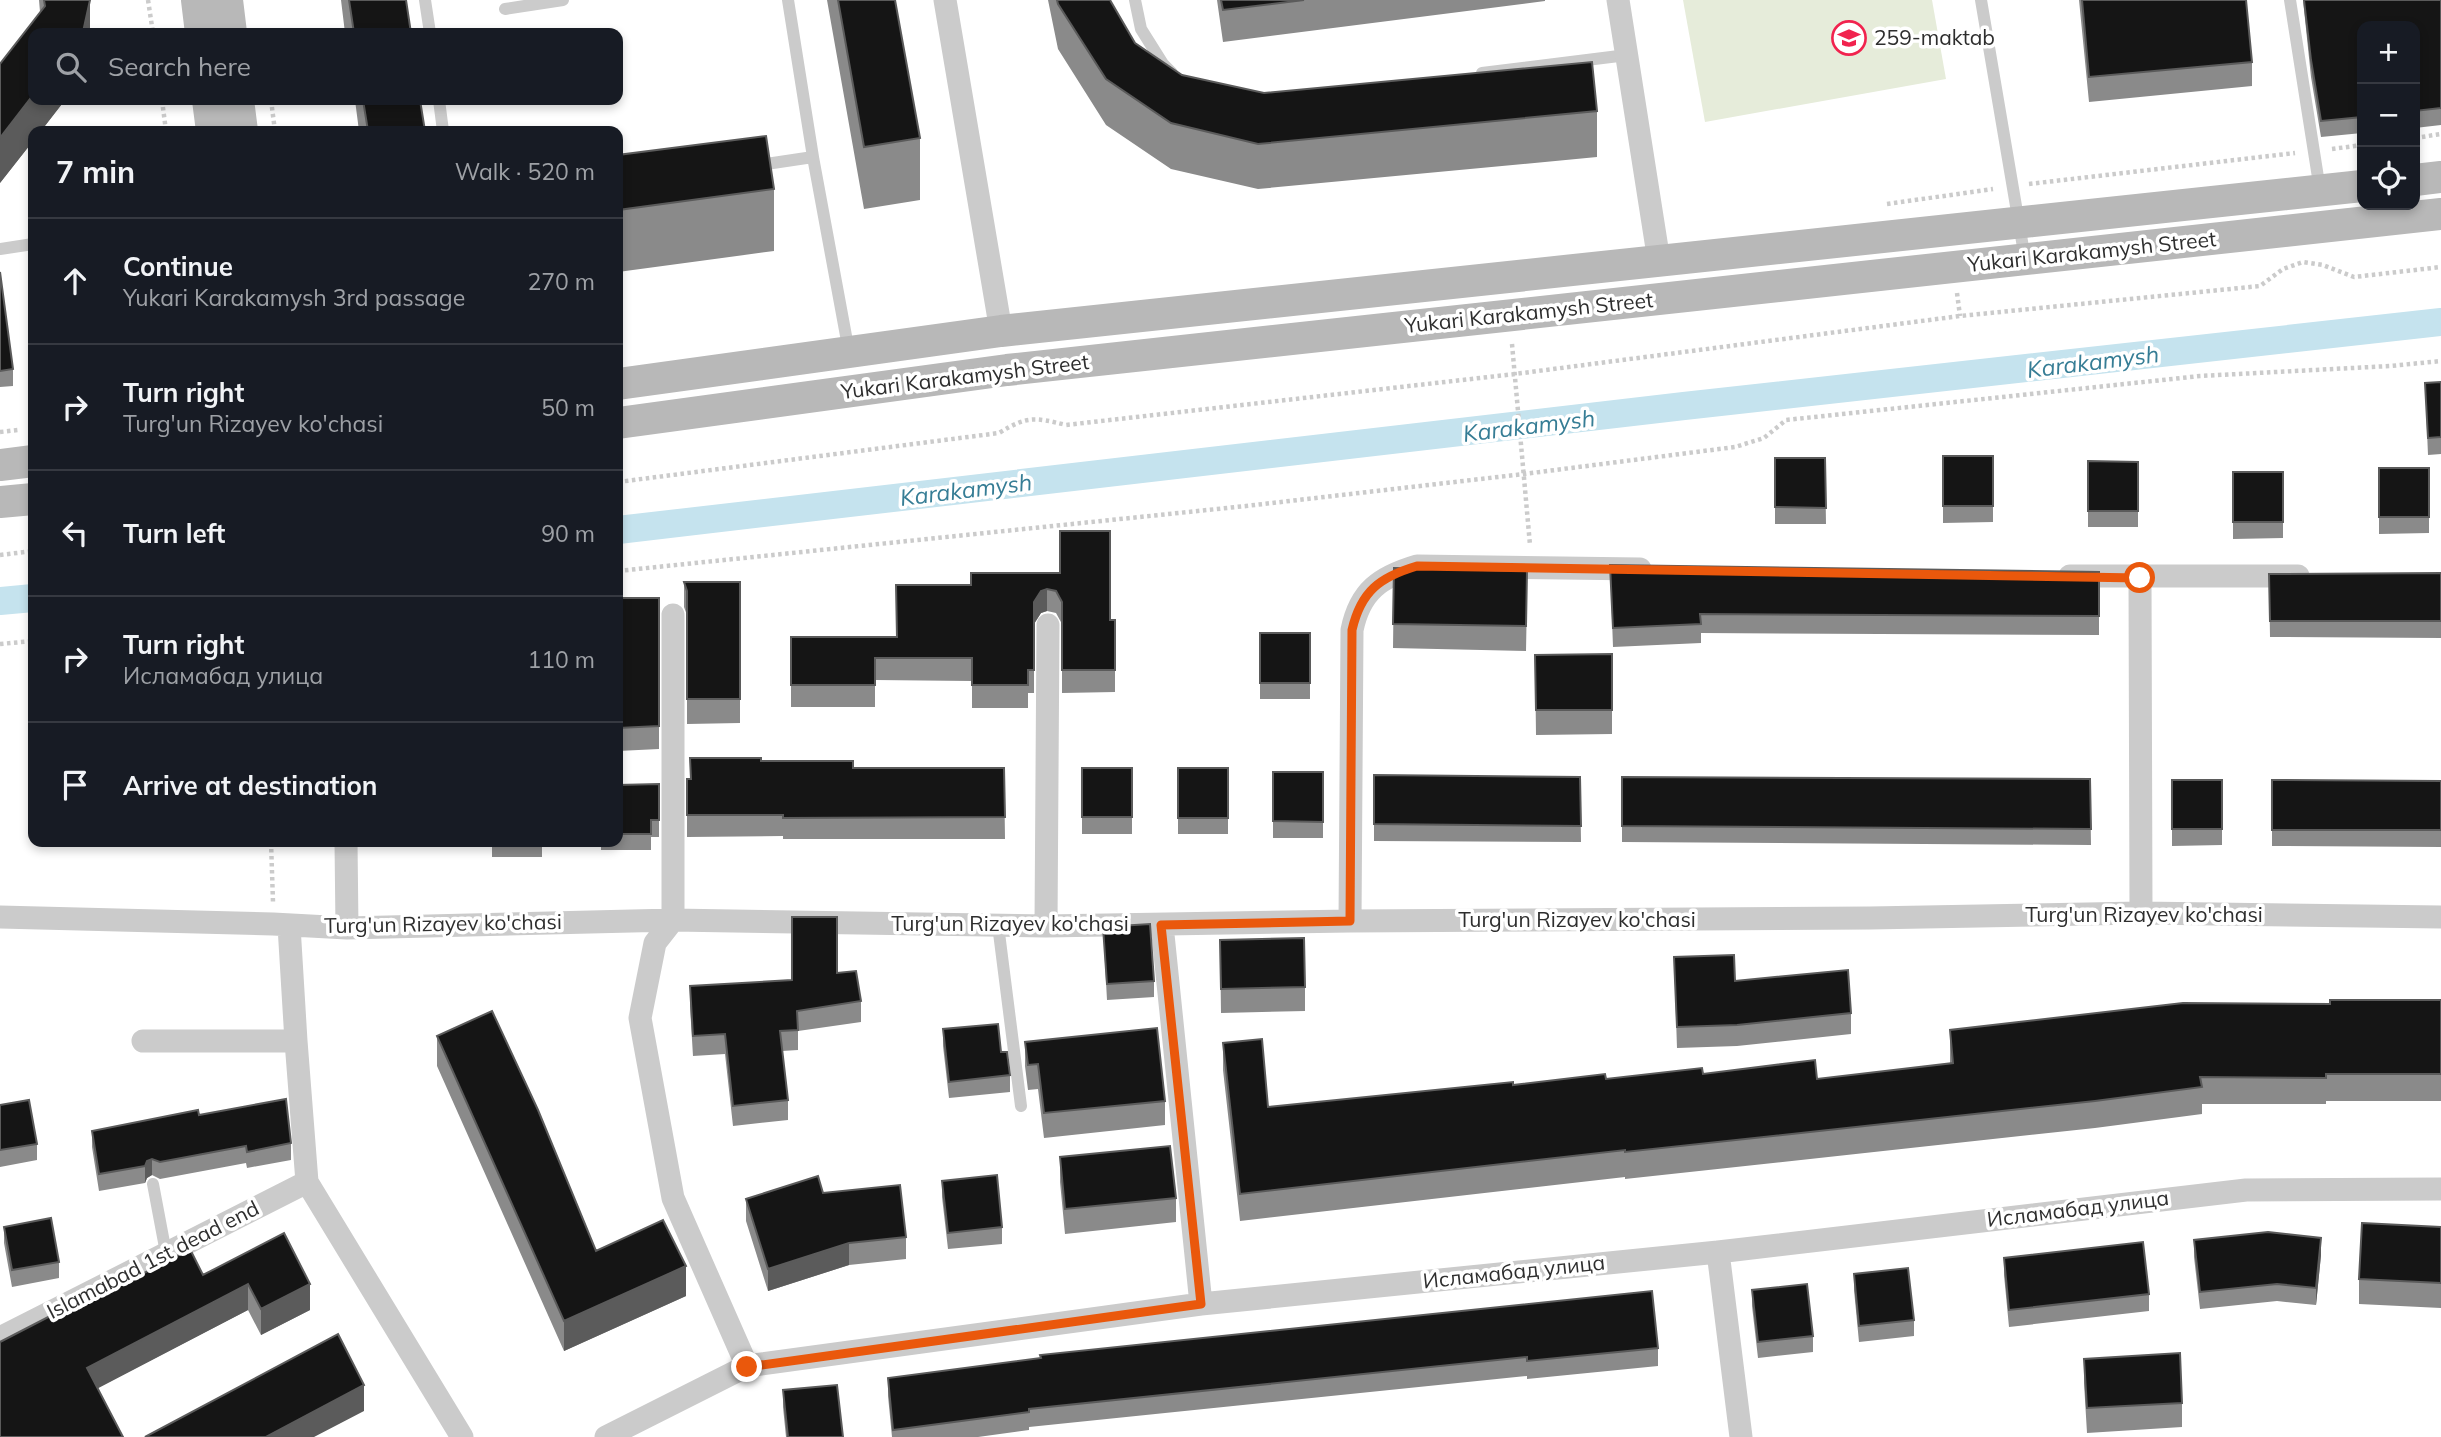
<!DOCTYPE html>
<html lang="en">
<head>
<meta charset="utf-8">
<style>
	:root { --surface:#171b24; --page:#242831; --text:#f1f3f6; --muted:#9ea1a6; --line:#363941 }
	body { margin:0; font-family:Mulish,sans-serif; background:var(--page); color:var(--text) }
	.controls { position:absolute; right:21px; top:21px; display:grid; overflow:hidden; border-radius:14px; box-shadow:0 4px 10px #0003 }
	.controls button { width:63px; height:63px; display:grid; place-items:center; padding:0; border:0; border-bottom:2px solid var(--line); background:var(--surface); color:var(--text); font:35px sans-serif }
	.stop { position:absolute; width:21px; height:21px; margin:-16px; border:5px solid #ea580c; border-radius:50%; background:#fff }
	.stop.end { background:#ea580c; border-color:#fff; box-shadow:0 2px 7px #0008 }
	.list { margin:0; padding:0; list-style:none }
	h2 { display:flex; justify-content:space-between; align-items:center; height:91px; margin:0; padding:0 28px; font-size:30px }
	h2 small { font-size:23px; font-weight:400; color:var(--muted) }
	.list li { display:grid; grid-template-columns:46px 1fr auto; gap:21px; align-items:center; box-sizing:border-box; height:126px; padding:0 28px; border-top:2px solid var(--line) }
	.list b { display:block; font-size:26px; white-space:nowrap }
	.list p { margin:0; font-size:23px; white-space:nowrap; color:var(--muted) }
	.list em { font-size:23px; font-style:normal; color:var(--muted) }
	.icon { flex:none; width:38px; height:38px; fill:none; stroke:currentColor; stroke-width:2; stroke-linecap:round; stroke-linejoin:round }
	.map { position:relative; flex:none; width:2441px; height:1437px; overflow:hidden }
	.search { position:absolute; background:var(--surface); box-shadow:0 4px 10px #0003; left:28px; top:28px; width:595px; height:77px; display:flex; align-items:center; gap:18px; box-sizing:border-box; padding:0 24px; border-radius:14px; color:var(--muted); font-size:26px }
	.panel { position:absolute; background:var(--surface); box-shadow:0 4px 10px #0003; left:28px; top:126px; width:595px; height:721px; border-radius:14px }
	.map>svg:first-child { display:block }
</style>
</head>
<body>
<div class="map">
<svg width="2441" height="1437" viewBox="0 0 2441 1437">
	<rect width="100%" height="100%" fill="#fff"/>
	<path fill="#e6ecda" d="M1683 0H1932L1946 79 1705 122Z"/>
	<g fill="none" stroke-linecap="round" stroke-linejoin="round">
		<path stroke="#c5e3ee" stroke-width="28" d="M618 530 1684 406 2441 322
			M0 601 33 598"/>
		<path stroke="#cbcbcb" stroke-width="4.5" stroke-dasharray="3.5 3.5" stroke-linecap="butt" d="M148 0 153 33
			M162 100 166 131
			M271 100 275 131
			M2415 138 2441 134
			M2332 149 2362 145
			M2029 184 2295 153
			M1887 204 1993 189
			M1957 293 1960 316
			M1512 344 1530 545
			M0 432 18 430
			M618 482 999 433C1027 416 1034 417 1066 425L1515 374 1960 316 2260 286 2283 269 2303 262 2323 265 2354 277 2441 267
			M0 555 33 551
			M618 571 1246 506 1524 474 1735 447 1764 438 1786 420 2200 376 2390 366 2441 361
			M0 644 33 641
			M271 842 273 902"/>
		<path stroke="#cbcbcb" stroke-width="12" d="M425 0 430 33
			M1135 0 1141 29 1163 64 1172 73
			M1981 0 2025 259
			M2290 0 2320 190
			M505 9 563 0
			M1482 73 1627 55
			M439 100 443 131
			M813 157 849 352
			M753 166 813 157 788 0
			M0 249 33 244
			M998 925 1021 1106
			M153 1184 166 1253"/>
		<path stroke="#cbcbcb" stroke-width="23" d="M945 0 1001 331
			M1618 0 1659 261
			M2070 576H2298
			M2140 578 2141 913
			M673 615V920L655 943 640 1018 673 1198 747 1366
			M346 842 347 928
			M0 917 273 924 347 928 673 920 1046 926 1350 921 1870 918 2141 913 2441 917
			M1350 921 1352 630C1360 591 1380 577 1417 566L1640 569
			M1162 925 1201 1304
			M1046 926 1048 625
			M143 1041H296L289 926
			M296 1041 307 1182 462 1437
			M1718 1252 1741 1437
			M0 1338 307 1182
			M606 1437 747 1366 1201 1304 1718 1252 2246 1190 2441 1189"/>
		<path stroke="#b8b8b8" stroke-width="32" d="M197 0 201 33
			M227 0 231 33
			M208 100 212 131
			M238 100 242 131
			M2415 180 2441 177
			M618 384 1001 331 2362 186
			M618 423 1007 370 2441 214
			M0 465 33 461
			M0 502 33 499"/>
	</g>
	<path fill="#8a8a8a" d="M39 0H90V33L33 100H65L41 131H33V141L0 183 40 12Z
		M341 0H406L411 33H345Z
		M827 0H895L920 138V200L864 209Z
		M1048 0H1110L1135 43 1182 75 1264 93 1597 111V157L1258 189 1171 169 1106 125 1058 49Z
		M1217 0H1545V1L1223 42Z
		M2079 0H2246L2252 62V86L2089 102Z
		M2303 0H2441V125L2415 128V26H2362V133L2321 137 2311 77Z
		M355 100H420L425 131H359Z
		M618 155 774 189V251L618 272Z
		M0 272 13 369V386L0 387Z
		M2441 382V454L2428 455 2425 383Z
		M1943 456H1993V522L1943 523Z
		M1775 458H1825L1826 524H1775Z
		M2088 461 2138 462V527H2088Z
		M2379 468H2429V533L2379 534Z
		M2233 472H2283V538L2233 539Z
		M1610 565 2099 572V635L1701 633V643L1613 647Z
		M1394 568 1527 596 1526 651 1393 648Z
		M1060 573 1110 620H1115V692L1062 693V624L1056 613 1047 611 1041 613 1034 624V693H1028V708H972V681L875 680V707H791V637H896Z
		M2441 573V638L2270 637 2269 574Z
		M684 582H740V723L687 724V615L684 607Z
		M618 598H659V749L618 751Z
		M1260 633H1310V699H1260Z
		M1612 654V734L1536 735 1535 655Z
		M761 761 853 768H1004L1005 839H783V836L687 837V779Z
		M1082 768H1132V834H1082Z
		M1178 768H1228V834H1178Z
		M1273 772H1323V838H1273Z
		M1374 775 1580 777 1581 842 1374 841Z
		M1622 777 2090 779 2091 845 1622 842Z
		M2172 780H2222V845L2172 846Z
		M2272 780 2441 781V847L2272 846Z
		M659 784V837H651V850H601V842H618V785Z
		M381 842H431V847H381Z
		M492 842H542V857H492Z
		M1103 927 1154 981V997L1107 1000Z
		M1220 940 1305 987V1011L1221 1013Z
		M1674 957 1735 981 1851 1013V1034L1737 1046 1677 1048Z
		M837 973 861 1001V1022L798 1031V1050L782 1051 788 1100V1120L733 1126 725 1054 693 1056 690 1006V986L792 980Z
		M2441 1000V1101H2326V1104H2202V1114L2095 1128 1625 1179V1177L1240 1221 1223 1070V1043L1268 1107 1513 1085 1703 1074 1817 1079 1950 1064V1030L2330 1004Z
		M943 1029 1001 1052 1010 1075V1092L949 1098 943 1046Z
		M437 1036 596 1251 686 1296 564 1351 437 1066Z
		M1025 1042 1165 1101V1125L1044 1138 1038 1089 1028 1090 1025 1066Z
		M0 1105 37 1144V1160L0 1167Z
		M199 1115 291 1143V1160L247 1168 246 1163 160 1179 152 1175 147 1178 145 1183 99 1191 92 1147V1131Z
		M1060 1157 1176 1198V1222L1065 1234 1060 1182Z
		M942 1181 1002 1227V1244L948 1249 942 1197Z
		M823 1193 906 1237V1259L849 1265 768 1291 746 1221V1199Z
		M4 1227 59 1262V1278L12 1287 4 1243Z
		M2441 1227V1308L2359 1304V1279Z
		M284 1233 310 1310 261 1335 248 1310 97 1388 60 1317 203 1275Z
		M2194 1240 2321 1255 2316 1305 2277 1301 2200 1309 2194 1257Z
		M2004 1258 2149 1294V1311L2009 1327 2004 1275Z
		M1854 1274 1914 1320V1336L1859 1342 1854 1290Z
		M1752 1290 1813 1336V1352L1758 1358 1752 1306Z
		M1658 1348V1366L1527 1379V1376L1029 1427V1430L978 1437H892L888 1396V1378Z
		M2084 1359 2182 1403V1427L2087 1433 2084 1383Z
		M783 1390 843 1437H786L783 1407Z"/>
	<path fill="#5b5b5b" d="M90 0V33H82Z
		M33 95V100H65L41 131H33V141L0 183V138Z
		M1047 589V611L1041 613 1034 624V693V602L1041 591Z
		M152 1159V1175L147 1178 145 1183V1166L147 1161Z
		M2321 1238V1255L2316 1305V1288Z
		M849 1243V1265L768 1291V1269Z
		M686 1266V1296L564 1351V1321Z
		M248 1284V1310L87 1394V1368Z
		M310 1284V1310L261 1335V1309Z
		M364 1385V1411L314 1437H266Z"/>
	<path fill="#151515" stroke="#5b5b5b" stroke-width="2" d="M44 0H90L83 32 82 33H33V95L0 138V64L45 6Z
		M349 0H406L411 33H354Z
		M838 0H895L920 138 864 147Z
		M1057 0H1110L1135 43 1182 75 1264 93 1592 62 1597 111 1258 144 1171 123 1106 79 1058 4Z
		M1221 0H1304L1223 10Z
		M2082 0H2246L2252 62 2089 77Z
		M2304 0H2441V108L2415 111V26H2362V117L2321 121 2311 60Z
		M363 100H420L425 131H368Z
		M766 136 774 189 618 210V155Z
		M0 272 13 369 0 371Z
		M2441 382V437L2428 438 2425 383Z
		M1943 456H1993V506H1943Z
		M1775 458H1825L1826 508 1775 507Z
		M2088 461 2138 462V511H2088Z
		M2379 468H2429V517H2379Z
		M2233 472H2283V522H2233Z
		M1060 531H1110V620H1115V670H1062V602L1056 591 1047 589 1041 591 1034 602V670H1028V685H972V658H875V685H791V637H897L896 585H971V573H1060Z
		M1610 565 2099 572V616L1700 614 1701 624 1613 628Z
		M1394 568 1527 571 1526 626 1393 624Z
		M2441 573V621H2270L2269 574Z
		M684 582H740V699H687V591Z
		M618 598H659V726L618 728Z
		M1260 633H1310V683H1260Z
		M1612 654V710H1536L1535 655Z
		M690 758H761V761H853V768H1004L1005 817 783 818V815H687V779H691Z
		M1082 768H1132V817H1082Z
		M1178 768H1228V818H1178Z
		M1273 772H1323V822L1273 821Z
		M1374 775 1580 777 1581 826 1374 824Z
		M1622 777 2090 779 2091 829 1622 826Z
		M2172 780H2222V829H2172Z
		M2272 780 2441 781V830H2272Z
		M659 784V820H651V834H618V785Z
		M792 917H837V973L856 971 861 1001 797 1011 798 1030 780 1031 788 1100 733 1106 725 1034 693 1036 690 986 792 980Z
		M1150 924 1154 981 1107 984 1103 927Z
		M1304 938 1305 987 1221 989 1220 940Z
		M1734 955 1735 981 1848 970 1851 1013 1737 1025 1677 1027 1674 957Z
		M2330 1000H2441V1074H2326V1078L2200 1077 2202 1087 2095 1101 1625 1152V1150L1240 1194 1223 1043 1262 1039 1268 1107 1513 1082V1085L1605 1074 1606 1079 1702 1068 1703 1074 1815 1060 1817 1079 1953 1063 1950 1030 2183 1003 2330 1004Z
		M492 1011 538 1110 596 1251 663 1220 686 1266 564 1321 437 1036Z
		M998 1024 1001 1052H1007L1010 1075 949 1082 943 1029Z
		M1157 1028 1165 1101 1044 1113 1038 1064 1028 1065 1025 1042Z
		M286 1099 291 1143 247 1152 246 1146 160 1162 152 1159 147 1161 145 1166 99 1174 92 1131 198 1110 199 1115Z
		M29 1100 37 1144 0 1150V1105Z
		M1170 1146 1176 1198 1065 1209 1060 1157Z
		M997 1175 1002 1227 948 1233 942 1181Z
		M818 1176 823 1193 900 1185 906 1237 849 1243 768 1269 746 1199Z
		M51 1218 59 1262 12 1270 4 1227Z
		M2362 1223 2441 1227V1283L2359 1279Z
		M2268 1232 2321 1238 2316 1288 2277 1284 2200 1292 2194 1240Z
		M284 1233 310 1284 261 1309 248 1284 87 1368 123 1437H0V1342L58 1312 60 1317 190 1249 203 1275Z
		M2143 1242 2149 1294 2009 1310 2004 1258Z
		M1908 1268 1914 1320 1859 1326 1854 1274Z
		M1807 1284 1813 1336 1758 1342 1752 1290Z
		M1652 1291 1658 1348 1527 1361V1357L1029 1409V1412L893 1430 888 1378 1041 1358 1040 1355Z
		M338 1334 364 1385 266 1437H145Z
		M2180 1353 2182 1403 2087 1408 2084 1359Z
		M837 1385 843 1437H788L783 1390Z"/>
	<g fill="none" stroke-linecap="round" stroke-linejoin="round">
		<path stroke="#ea580c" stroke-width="9" d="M747 1367 1201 1304 1161 925 1350 921 1352 630C1361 591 1380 577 1417 566L2140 578"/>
	</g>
	<defs>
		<g id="school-ring" transform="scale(1.75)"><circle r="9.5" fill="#fff" stroke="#f1234e" stroke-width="1.5"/><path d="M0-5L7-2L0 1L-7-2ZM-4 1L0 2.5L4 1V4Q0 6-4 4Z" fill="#f1234e"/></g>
	</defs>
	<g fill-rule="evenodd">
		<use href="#school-ring" x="1849" y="38"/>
	</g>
	<g text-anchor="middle" stroke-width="7" stroke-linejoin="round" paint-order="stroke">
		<g font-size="21" fill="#2e2e2e" stroke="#fff" text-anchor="start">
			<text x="1874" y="45">259-maktab</text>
		</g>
		<g font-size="21" fill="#2e2e2e" stroke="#fff">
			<text transform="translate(2092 252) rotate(-6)" y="7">Yukari Karakamysh Street</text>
			<text transform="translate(1529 313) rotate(-6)" y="7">Yukari Karakamysh Street</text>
			<text transform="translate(965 377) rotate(-7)" y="7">Yukari Karakamysh Street</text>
			<text x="2144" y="922">Turg'un Rizayev ko'chasi</text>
			<text x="1577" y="927">Turg'un Rizayev ko'chasi</text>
			<text transform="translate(443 924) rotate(-1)" y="7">Turg'un Rizayev ko'chasi</text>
			<text x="1010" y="931">Turg'un Rizayev ko'chasi</text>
			<text transform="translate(2078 1209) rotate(-7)" y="7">Исламабад улица</text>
			<text transform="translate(153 1260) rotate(-27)" y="7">Islamabad 1st dead end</text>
			<text transform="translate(1514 1272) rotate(-6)" y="7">Исламабад улица</text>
		</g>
		<g font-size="23" font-style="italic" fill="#367d95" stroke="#fff">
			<text transform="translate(2093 362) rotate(-7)" y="8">Karakamysh</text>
			<text transform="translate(1529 426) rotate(-7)" y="8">Karakamysh</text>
			<text transform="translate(966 490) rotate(-7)" y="8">Karakamysh</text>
		</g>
	</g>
</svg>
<div class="controls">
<button>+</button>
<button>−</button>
<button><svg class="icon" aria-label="locate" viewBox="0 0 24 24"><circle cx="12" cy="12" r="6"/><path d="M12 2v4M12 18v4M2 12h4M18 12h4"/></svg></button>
</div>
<div class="stop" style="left:2140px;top:578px"></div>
<div class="stop end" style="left:747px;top:1367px"></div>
<div class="search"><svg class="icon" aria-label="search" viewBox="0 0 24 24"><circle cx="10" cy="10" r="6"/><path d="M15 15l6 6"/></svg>Search here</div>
<section class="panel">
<h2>7 min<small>Walk · 520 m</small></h2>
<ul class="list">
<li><svg class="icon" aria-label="ahead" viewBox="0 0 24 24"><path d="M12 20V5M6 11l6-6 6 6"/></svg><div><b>Continue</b><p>Yukari Karakamysh 3rd passage</p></div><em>270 m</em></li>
<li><svg class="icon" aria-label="right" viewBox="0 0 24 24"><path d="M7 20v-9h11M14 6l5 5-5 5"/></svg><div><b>Turn right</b><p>Turg'un Rizayev ko'chasi</p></div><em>50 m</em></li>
<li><svg class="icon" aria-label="left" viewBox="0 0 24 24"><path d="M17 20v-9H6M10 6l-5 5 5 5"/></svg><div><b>Turn left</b></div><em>90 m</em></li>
<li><svg class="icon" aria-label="right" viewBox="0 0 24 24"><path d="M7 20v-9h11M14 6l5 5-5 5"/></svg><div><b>Turn right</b><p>Исламабад улица</p></div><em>110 m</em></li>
<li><svg class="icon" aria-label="arrive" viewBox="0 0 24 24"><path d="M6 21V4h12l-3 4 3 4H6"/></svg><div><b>Arrive at destination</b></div></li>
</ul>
</section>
</div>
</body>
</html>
